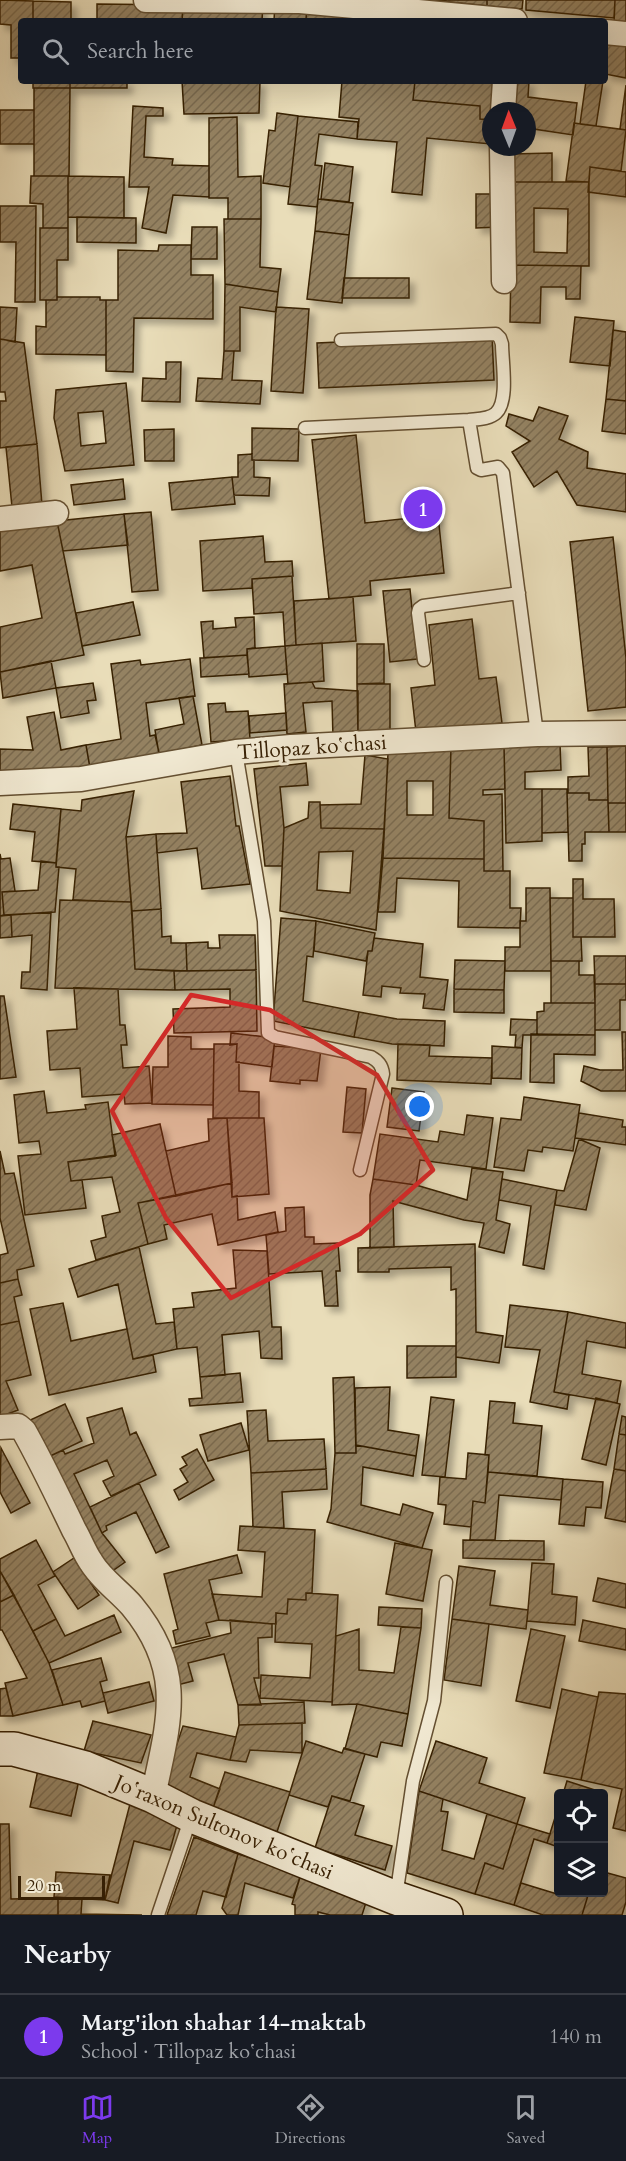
<!DOCTYPE html>
<html lang="en">
<head>
<meta charset="utf-8">
<style>
	:root { --surface:#171b24; --page:#242831; --text:#f1f3f6; --muted:#9ea1a6; --line:#363941; --accent:#7c3aed }
	body { margin:0; font-family:Cardo,serif; background:var(--page); color:var(--text) }
	.controls { position:absolute; right:18px; bottom:18px; display:grid; overflow:hidden; border-radius:6px; box-shadow:0 6px 24px #0002 }
	.controls button { width:54px; height:54px; display:grid; place-items:center; padding:0; border:0; border-bottom:2px solid var(--line); background:var(--surface); color:var(--text); font:30px sans-serif }
	.compass { position:absolute; left:482px; top:102px; width:54px; height:54px; border-radius:50%; background:var(--surface); box-shadow:0 6px 24px #0002; rotate:359deg }
	.scale { position:absolute; left:18px; bottom:15px; width:87px; box-sizing:border-box; padding-left:6px; border:3px solid #372004; border-top:0; font-size:16px; line-height:21px; white-space:nowrap; color:#372004; -webkit-text-stroke:4px #f1e9d2; paint-order:stroke }
	.you { position:absolute; left:420px; top:1107px; width:21px; height:21px; margin:-15px; border:4px solid #fff; border-radius:50%; background:#1a73e8; box-shadow:0 0 0 9px #1a73e833 }
	.badge { display:grid; place-items:center; width:39px; height:39px; border-radius:50%; background:var(--accent); color:#fff; font-size:20px; font-weight:700 }
	.pin { position:absolute; translate:-50% -50%; border:3px solid #fff; box-shadow:0 2px 6px #0006 }
	.list { margin:0; padding:0; list-style:none }
	h2 { display:flex; justify-content:space-between; align-items:center; height:78px; margin:0; padding:0 24px; font-size:26px }
	h2 small { font-size:20px; font-weight:400; color:var(--muted) }
	.list li { display:grid; grid-template-columns:39px 1fr auto; gap:18px; align-items:center; box-sizing:border-box; height:84px; padding:0 24px; border-top:2px solid var(--line) }
	.list b { display:block; font-size:22px; white-space:nowrap }
	.list p { margin:0; font-size:20px; white-space:nowrap; color:var(--muted) }
	.list em { font-size:20px; font-style:normal; color:var(--muted) }
	.icon { flex:none; width:33px; height:33px; fill:none; stroke:currentColor; stroke-width:2; stroke-linecap:round; stroke-linejoin:round }
	.map { position:relative; flex:none; width:626px; height:1915px; overflow:hidden }
	.search { position:absolute; background:var(--surface); box-shadow:0 6px 24px #0002; left:18px; right:18px; top:18px; height:66px; display:flex; align-items:center; gap:15px; box-sizing:border-box; padding:0 21px; border-radius:6px; color:var(--muted); font-size:22px }
	.sheet { height:162px; background:var(--surface) }
	nav { display:flex; justify-content:space-around; align-items:center; box-sizing:border-box; height:84px; border-top:2px solid var(--line); background:var(--surface); font-size:16px; color:var(--muted) }
	nav a { display:grid; justify-items:center; gap:3px }
	nav .on { color:var(--accent) }
	.map>svg:first-child { display:block }
</style>
</head>
<body>
<div class="map">
<svg width="626" height="1915" viewBox="0 0 626 1915">
	<defs>
		<pattern id="building-hatch" width="6" height="6" patternUnits="userSpaceOnUse" patternTransform="scale(1.5)"><rect width="6" height="6" fill="#948262"/><path d="M-1 1l2-2M0 6l6-6M5 7l2-2" fill="none" stroke="#7a6a4f"/></pattern>
		<filter id="shadow"><feDropShadow dx="5.5" dy="5.5" stdDeviation="3" flood-color="#0004"/></filter>
	</defs>
	<rect width="100%" height="100%" fill="#e9ddb9"/>
	<filter id="stains"><feTurbulence type="fractalNoise" baseFrequency=".00333" numOctaves="4"/><feColorMatrix values="0 0 0 0 .2 0 0 0 0 .09 0 0 0 0 .02 0 0 0 .5 -.17"/></filter>
	<radialGradient id="worn" r=".72"><stop offset=".6" stop-color="#630" stop-opacity="0"/><stop offset="1" stop-color="#630" stop-opacity=".3"/></radialGradient>
	<path fill="url(#building-hatch)" stroke="#372004" stroke-width="1.5" fill-rule="evenodd" filter="url(#shadow)" d="M0 0 33 1V21H21V58H11V25L0 24Z
		M431 0H487V6Z
		M487 0H523L522 9 487 6Z
		M526 0H615L614 18 526 10Z
		M615 0H626V24L614 23Z
		M33 1 71 2V21H33Z
		M275 1 307 2 306 21H274Z
		M263 2 262 21H182L183 5Z
		M307 2 343 7 342 21H306Z
		M97 4 183 5 182 21H97Z
		M605 43 626 46V78L605 74Z
		M33 81H70V88H33Z
		M70 81H127V88H70Z
		M182 81H260L259 113 184 114Z
		M342 81H415L413 100 480 106V119L491 120V144L427 138 422 195 392 192 397 142 357 139 359 119 339 117Z
		M415 81H500L497 111H491V120L480 119V106L413 100Z
		M514 81H529L528 97 577 103 573 135 527 128V111H513Z
		M586 81H603L596 126 580 124Z
		M626 85V130L620 129Z
		M34 88H70L69 176H34Z
		M133 106 163 108V116H146L144 157 173 159 172 165 209 166V197L173 195 166 233 142 228 149 187H129Z
		M0 110H34V144H0Z
		M277 113 298 116 290 187 263 183 269 130 275 131Z
		M298 116 358 122 357 139 319 134 315 165 322 166 317 207 288 204Z
		M237 117 238 177 261 176V219H228V198H209V118Z
		M574 123 626 130 621 171 590 167 589 182 566 181Z
		M552 153V182H512V154Z
		M325 163 353 167 349 202 321 199Z
		M590 167 626 172V197L588 192Z
		M31 176H68V228H43V204L30 203Z
		M68 176 124 177V218L68 217Z
		M512 182H589V266L511 265ZM534 208 568 209 567 253 534 252Z
		M476 194H498V227L476 228Z
		M318 199 353 203 349 235 315 231Z
		M0 206H36L35 302H15L16 242H0Z
		M77 217 136 218V243L77 242Z
		M224 219H261L260 267 281 269 278 292 225 284Z
		M192 227H217V259H191Z
		M40 228H68V260H57V300H40Z
		M315 231 349 235 342 303 307 299Z
		M159 245H191V275H213V319L134 318 133 372 106 371V300H118V250L158 251Z
		M511 265 581 266 580 299H566V287H541L540 323 510 322Z
		M344 278H409V298H342Z
		M225 284 278 292 276 312 240 307V351H224Z
		M57 297H100V300H106V355L36 354V326L46 327V300H57Z
		M0 307 17 308 15 342 0 339Z
		M276 307 309 309 303 393 271 391Z
		M575 317 614 321 610 366 570 362Z
		M613 330 626 332V401L606 399Z
		M492 335 494 380 319 388 317 343Z
		M0 339 24 343 37 444 0 448V401H6L5 392H0Z
		M224 351H234L232 380 262 381 260 404 196 401 198 378 222 379Z
		M166 362H181L180 402 142 401 143 378 166 379Z
		M126 383 134 465 65 471 54 418 56 390ZM103 411 106 443 81 446 78 413Z
		M606 399 626 401V434L602 431Z
		M539 407 568 416 559 439 588 452 587 468 626 474V512L577 505 557 471 534 487 512 452 530 441 506 426 509 414 533 421Z
		M252 428 299 429 298 461 252 460Z
		M174 429V461H145L144 430Z
		M356 435 365 523 438 515 444 573 370 581 371 595 329 599 312 440Z
		M37 444 42 505 12 507 6 447Z
		M252 454V460H254V477L270 478 269 496 234 495 232 477H238V455Z
		M232 477 235 504 172 510 169 483Z
		M123 479 125 499 74 505 71 485Z
		M151 512 158 590 132 592 124 514Z
		M124 514 128 545 63 551 57 521Z
		M57 521 84 655 0 672V627L42 618 32 565 0 571V529Z
		M263 536 265 562 292 561 293 576 252 579V588L203 591 200 541Z
		M613 537 626 658V707L588 711 570 542Z
		M292 576 296 645 285 646 283 612 254 614 252 579Z
		M410 589 417 659 390 662 383 591Z
		M353 597 356 641 296 645 294 601Z
		M133 602 140 635 82 646 76 613Z
		M254 617 255 648 247 649V655L204 658 201 622 213 621V629L236 627 235 618Z
		M472 619 479 679 496 677 502 723 416 732 411 688 435 685 429 625Z
		M322 643 324 681 288 684 285 646Z
		M357 644H384V683L357 684Z
		M285 646 287 674 249 677 247 649Z
		M247 655 249 674 201 677 200 658Z
		M190 659 195 696 146 703 150 736 155 735 160 757 90 768 86 745 121 739 111 664 140 660 141 665Z
		M51 661 56 688 3 698 0 672Z
		M312 682 315 688 358 691V740L333 738 332 701 303 703 306 732 287 734 284 684Z
		M93 683 96 700 87 701 89 713 61 718 56 688Z
		M357 684H390V734H358Z
		M193 696 202 745 159 754 155 730 184 724 179 698Z
		M225 703 226 712 248 711 250 739 211 742 208 704Z
		M54 712 61 750 86 745 90 768 0 773V749L33 750 27 717Z
		M286 713 287 730 250 733 249 716Z
		M560 744 561 770 525 772V789H542V841L506 843 504 746Z
		M504 746 505 789 483 790V795L502 794 503 871H484V821L449 818 451 747Z
		M626 746V803H608L607 747Z
		M451 747 449 818 484 821V859L383 858 388 753ZM407 781H433V815H407Z
		M588 747H607L608 800H589V793H568V777L589 776Z
		M365 755 388 759 384 829 321 828 320 805 361 804Z
		M306 763 308 785 280 787 284 828 282 866H265L254 769Z
		M230 776 236 826H239L250 884 202 889 197 848 157 853 156 834 187 833 181 782Z
		M542 789H567L568 832 542 833Z
		M134 791 126 837 131 902 73 900 76 869 56 867 61 809 81 811 82 800Z
		M567 793H589V800H608L609 832H585V844H582V861H569Z
		M309 802H320L321 828 384 829 376 930 280 911 284 828 308 818ZM353 851 350 893 317 890 319 852Z
		M608 803H626V832H609Z
		M13 804 61 809 56 863 32 861 35 832 10 829Z
		M156 834 161 909 132 911 126 837Z
		M0 854 1 859 10 858 15 891 2 892 4 915 0 916Z
		M383 858 484 859V871H510V908H521L520 928 458 927 459 881 397 878 395 912H378Z
		M41 861 56 863V867H59L55 912 4 915 2 892 38 890Z
		M573 879H583V899H614L615 937H573Z
		M526 888H550L551 971H505V947H520V921H526Z
		M550 898H573V937H581L582 961H551Z
		M60 900 131 902 135 969 174 971 175 990 55 988Z
		M161 909 162 937 171 936V943H186L187 971 135 969 132 911Z
		M51 912 47 990 21 988 22 972H30L32 935 12 937 11 915Z
		M11 915 12 937 0 938V916Z
		M281 918 316 921 313 957 307 956 303 1001 359 1012 354 1037 273 1021Z
		M316 921 375 933 372 951H368L366 961 314 951Z
		M219 935H255L256 970 187 971 186 943 208 942V948H220Z
		M374 938 423 944 420 977 448 980 444 1010 423 1008 425 994 400 993 401 988 382 986 381 997 363 995 368 951H372Z
		M594 956H626V984H595Z
		M455 960 505 961 504 990 454 989Z
		M551 961H579V975H594L595 1003H551Z
		M256 970 257 1031 174 1033 173 1009 230 1007V989L175 990 174 971Z
		M595 984H626V1000H620V1030H595Z
		M74 988 118 989 120 1025H125L127 1045H121L123 1068 149 1066 152 1103 125 1104 124 1094 82 1097 80 1068 50 1070 47 1031 77 1029Z
		M454 989 504 990V1013L454 1012Z
		M0 996H4L16 1077 0 1079Z
		M544 1003H595V1035H537V1012L544 1011Z
		M359 1012 397 1019 445 1021 444 1046 392 1044 354 1037Z
		M511 1019 537 1020V1035H523L522 1048 515 1047 516 1035H510Z
		M622 1032H626V1091H601L581 1081 584 1066 600 1070H623Z
		M231 1033 275 1038 272 1067 236 1062 237 1044 230 1045Z
		M531 1034 595 1035V1055L554 1054V1083L530 1082Z
		M168 1036 191 1037V1049H214L213 1105 152 1104 153 1067H168Z
		M214 1044H237L236 1062H239V1091L259 1092V1118H213Z
		M398 1044 430 1045 429 1056 492 1058 491 1084 397 1080Z
		M274 1046 321 1049 317 1081 300 1080V1084L270 1081Z
		M492 1046 522 1048 521 1079 492 1078Z
		M347 1087 366 1089 362 1133 343 1132Z
		M392 1088 424 1092 419 1131 387 1127Z
		M44 1091 47 1113 86 1109 85 1105 108 1102 115 1156 68 1162 71 1181 82 1180 86 1208 25 1215 18 1156 41 1154 39 1141 19 1143 14 1095Z
		M524 1097 580 1105 573 1151 543 1147 542 1152 528 1150 524 1171 494 1167 501 1118 521 1120Z
		M579 1113 623 1120 622 1127H626V1145L575 1138Z
		M467 1115 493 1118 486 1169 420 1160 416 1185 373 1179 380 1134 438 1142 440 1131 464 1135Z
		M227 1118 232 1183 176 1196 166 1151 209 1141 208 1119Z
		M227 1118H264L269 1194 232 1197Z
		M160 1124 176 1196 138 1203 148 1244 96 1260 91 1241 106 1237 102 1216 120 1212 112 1177 71 1181 68 1162 116 1155 112 1135Z
		M579 1139 600 1148 586 1210 555 1205 557 1190 564 1191Z
		M0 1151 5 1174 14 1173 34 1266 17 1270 18 1279 0 1283V1255L8 1253 0 1218Z
		M472 1168 503 1172 496 1220 510 1224 504 1253 479 1247 484 1223 464 1220 393 1201 394 1247 370 1248V1195L373 1179 416 1185 467 1200Z
		M502 1179 557 1190 544 1269 523 1265 531 1206 499 1200Z
		M232 1183V1197L237 1196 238 1220 275 1212 278 1232 218 1245 212 1214 164 1225 167 1239 148 1244 138 1203Z
		M304 1207 305 1237H314V1244L338 1243 340 1271H336L338 1306H325L322 1271 269 1274 266 1235 286 1231 285 1208Z
		M475 1244 476 1332 503 1336 499 1363 456 1357V1289L451 1290V1267L389 1269V1272H358V1248Z
		M139 1247 156 1324 174 1322 177 1349 133 1359 118 1284 78 1297 69 1269Z
		M233 1250 267 1251 272 1327H281L282 1359 261 1358 259 1331 222 1335 225 1375 200 1377 197 1347 177 1349 173 1309 194 1307 192 1293 236 1288Z
		M18 1279 22 1295 14 1297 19 1321 0 1325V1283Z
		M63 1303 71 1341 127 1329 133 1359 153 1355 156 1372 49 1395 30 1309Z
		M510 1305 568 1312 554 1392 569 1395 567 1409 530 1402 540 1350 505 1347Z
		M568 1312 626 1323V1348L587 1341 582 1374 621 1381 617 1403 554 1392Z
		M19 1321 31 1375 6 1381 18 1410 0 1417V1325Z
		M407 1346H456V1377L407 1378Z
		M240 1373 243 1402 190 1406 189 1399 202 1398 200 1377Z
		M354 1377 356 1453H335L333 1378Z
		M390 1387 388 1430 419 1435 416 1456 356 1445 355 1388Z
		M431 1397 454 1400 445 1477 422 1475Z
		M596 1398 620 1404 606 1465 582 1459Z
		M490 1401 515 1403 513 1423 542 1426 537 1476 488 1472 489 1455H485Z
		M65 1404 82 1441 46 1458 28 1421Z
		M122 1408 130 1435 136 1432 156 1475 111 1496 103 1481 114 1476 107 1460 74 1474 102 1533 125 1562 111 1572 85 1541 46 1458 63 1450 65 1454 94 1443 87 1418Z
		M266 1410 268 1441 324 1439 326 1469 251 1473 247 1411Z
		M622 1416 626 1417V1435L619 1434Z
		M241 1423 249 1450 208 1461 200 1435Z
		M619 1434 626 1435V1471L614 1469Z
		M356 1445 416 1456 413 1476 363 1467 361 1505 400 1515 403 1504 433 1513 422 1548 327 1522 331 1509 335 1453H356Z
		M1 1448 30 1503 11 1513 0 1492Z
		M197 1449 214 1480 179 1500 174 1490 188 1482 180 1469 187 1465 182 1457Z
		M468 1453 489 1455 485 1503 473 1501 471 1527 444 1524 446 1505 438 1504 440 1477 466 1479Z
		M326 1469 327 1489 282 1492 284 1528 253 1527 251 1473Z
		M614 1469 626 1471V1522L605 1518Z
		M488 1472 563 1479 561 1500 499 1495 495 1540H470L473 1501 485 1503Z
		M563 1479 603 1482 601 1508 586 1507 584 1526 559 1524Z
		M139 1483 169 1547 156 1553 136 1512 106 1526 107 1530 102 1533 90 1507Z
		M240 1526 315 1530 312 1593H306V1600L288 1599 287 1614 276 1613V1624L219 1620 212 1594 262 1597 265 1552 238 1550Z
		M36 1540 55 1576 38 1585 56 1619 33 1631 0 1571V1559Z
		M463 1540 544 1541V1560L463 1558Z
		M395 1543 432 1550 423 1601 386 1594Z
		M237 1555 242 1573 209 1580 219 1620 206 1623 210 1636 176 1644 173 1631 178 1629 164 1574Z
		M74 1558 99 1595 78 1609 53 1572Z
		M532 1563 554 1564 552 1594 577 1597 575 1625 527 1621Z
		M459 1566 495 1571 490 1605 528 1610 526 1629 452 1619Z
		M0 1571 14 1595 0 1602Z
		M598 1578 626 1584V1608L593 1601Z
		M306 1593 338 1595 332 1702 260 1698 261 1675 310 1678 312 1644 275 1642 276 1613 287 1614 288 1599 306 1600Z
		M14 1595 49 1663 63 1705 13 1716 5 1683 27 1678 2 1630H0V1602Z
		M379 1607 422 1609 421 1628 378 1625Z
		M114 1615 121 1632 49 1663 33 1631 56 1619 65 1636Z
		M452 1619 489 1624 481 1686 444 1680Z
		M230 1620 272 1624V1637L258 1638 259 1678H254L261 1705H238L224 1654 188 1663 193 1681 177 1685 168 1649 231 1633Z
		M583 1620 626 1629V1650L579 1641Z
		M401 1627 421 1628 408 1714 357 1704 332 1705 336 1636 359 1629V1670L394 1673Z
		M531 1629 565 1636 550 1708 516 1701Z
		M101 1658 107 1680 100 1682 105 1701 82 1707 80 1701 63 1705 52 1670Z
		M149 1682 154 1701 108 1713 103 1693Z
		M6 1688 13 1716H0V1689Z
		M562 1689 598 1697 581 1780 544 1773Z
		M599 1692 626 1694V1831L613 1828 622 1789 581 1780Z
		M304 1702 305 1723 239 1725 238 1705Z
		M357 1704 408 1714 402 1746 381 1742 377 1757 345 1749Z
		M93 1721 151 1735 141 1763 84 1751Z
		M302 1723V1753L250 1750 246 1762 230 1760 239 1725Z
		M183 1726 236 1737 230 1760 197 1753 190 1777 220 1789 213 1808 163 1785Z
		M306 1741 342 1753 344 1748 365 1754 350 1801 332 1796 328 1807 289 1795Z
		M436 1741 487 1758 479 1783 525 1798 517 1824 419 1791Z
		M38 1770 79 1780 71 1816 30 1807Z
		M225 1772 290 1792 276 1835 213 1808Z
		M567 1781 598 1791 597 1794H563Z
		M419 1791 443 1799 441 1811 448 1812 442 1850 474 1859 487 1814 517 1824 503 1869 485 1863 475 1894 407 1873Z
		M332 1796 364 1806 355 1835 392 1846 385 1870 315 1848Z
		M130 1804 179 1818 170 1850 134 1841 118 1903 105 1900Z
		M558 1808V1847L547 1843Z
		M0 1824H9L11 1899 58 1898V1915H0Z
		M517 1824 550 1834 547 1843 534 1839 514 1905 475 1894 485 1863 503 1869Z
		M194 1837 238 1854 226 1897 203 1891 196 1915H167Z
		M238 1854 301 1874 293 1898 245 1883 238 1915H227L222 1908Z
		M56 1872 110 1875 105 1900 54 1897Z
		M604 1872 626 1878V1902L622 1915H582L589 1892H604Z
		M301 1874 369 1893 362 1915H330L318 1912V1915H295V1905L292 1904Z
		M521 1883 557 1894 558 1889V1892H589L582 1915H543L514 1905Z
		M58 1898 82 1899 81 1914 142 1915H58Z"/>
	<g fill="none" stroke-linecap="round" stroke-linejoin="round">
		<g stroke="#644f31" stroke-width="15">
			<path id="lane" d="M341 340 496 334 500 338 502 344C502 362 509 401 496 413 490 419 477 419 469 420
				M305 428 469 420 477 468 481 470 498 467 503 473 537 734
				M424 660 418 613 419 609 423 606 519 593
				M236 752 264 921 268 1033 275 1037 371 1057C378 1061 382 1065 383 1074L360 1170
				M396 1897 413 1781 434 1701 446 1582
				M158 1915 191 1817"/>
		</g>
		<g stroke="#644f31" stroke-width="27">
			<path id="street" d="M146 0 300 1 515 21
				M605 32 626 34
				M503 111 505 81
				M502 147 504 281
				M0 519 56 513
				M0 783 81 779 236 752 291 747 537 734 626 733
				M0 1427 18 1426 24 1431C42 1463 58 1497 74 1530 80 1540 84 1552 91 1562 101 1579 119 1591 132 1606 186 1671 169 1721 153 1796"/>
		</g>
		<g stroke="#372004" stroke-width="36">
			<path id="secondary" d="M0 1749H14L85 1768 153 1796 192 1816 396 1898 446 1915"/>
		</g>
		<use href="#lane" stroke="#f1e9d2" stroke-width="12"/>
		<use href="#street" stroke="#f1e9d2" stroke-width="24"/>
		<use href="#secondary" stroke="#f1e9d2" stroke-width="33"/>
	</g>
	<path fill="#d62828" fill-opacity="0.2" stroke="#d62828" stroke-width="4.5" stroke-linejoin="round" d="M191 995 270 1010 377 1075 433 1170 360 1234 231 1298 166 1218 112 1111Z"/>
	<g text-anchor="middle" stroke-width="6" stroke-linejoin="round" paint-order="stroke">
		<g font-size="21" fill="#372004" stroke="#f1e9d2">
			<text transform="translate(312 747) rotate(-4)" y="7">Tillopaz koʻchasi</text>
			<text transform="translate(224 1827) rotate(23)" y="7">Joʻraxon Sultonov koʻchasi</text>
		</g>
	</g>
	<rect width="100%" height="100%" filter="url(#stains)"/>
	<rect width="100%" height="100%" fill="url(#worn)"/>
</svg>
<div class="controls">
<button><svg class="icon" aria-label="locate" viewBox="0 0 24 24"><circle cx="12" cy="12" r="6"/><path d="M12 2v4M12 18v4M2 12h4M18 12h4"/></svg></button>
<button><svg class="icon" aria-label="layers" viewBox="0 0 24 24"><path d="M12 4l9 5-9 5-9-5zM3 14l9 5 9-5"/></svg></button>
</div>
<svg class="compass" viewBox="-18 -18 36 36"><path d="M0-13l5 13h-10z" fill="#e53935"/><path d="M0 13l5-13h-10z" fill="#9ea1a6"/></svg>
<div class="scale">20 m</div>
<div class="you"></div>
<div class="pin badge" style="left:423px;top:509px">1</div>
<div class="search"><svg class="icon" aria-label="search" viewBox="0 0 24 24"><circle cx="10" cy="10" r="6"/><path d="M15 15l6 6"/></svg>Search here</div>
</div>
<section class="sheet">
<h2>Nearby<small></small></h2>
<ul class="list">
<li><span class="badge">1</span><div><b>Marg'ilon shahar 14-maktab</b><p>School · Tillopaz koʻchasi</p></div><em>140 m</em></li>
</ul>
</section>
<nav>
<a class="on"><svg class="icon" aria-label="map" viewBox="0 0 24 24"><path d="M3 6l6-2 6 2 6-2v14l-6 2-6-2-6 2zM9 4v14M15 6v14"/></svg>Map</a>
<a><svg class="icon" aria-label="directions" viewBox="0 0 24 24"><path d="M12 3l9 9-9 9-9-9zM9 14v-3h6M13 9l2 2-2 2"/></svg>Directions</a>
<a><svg class="icon" aria-label="saved" viewBox="0 0 24 24"><path d="M7 4h10v16l-5-4-5 4z"/></svg>Saved</a>
</nav>
</body>
</html>
